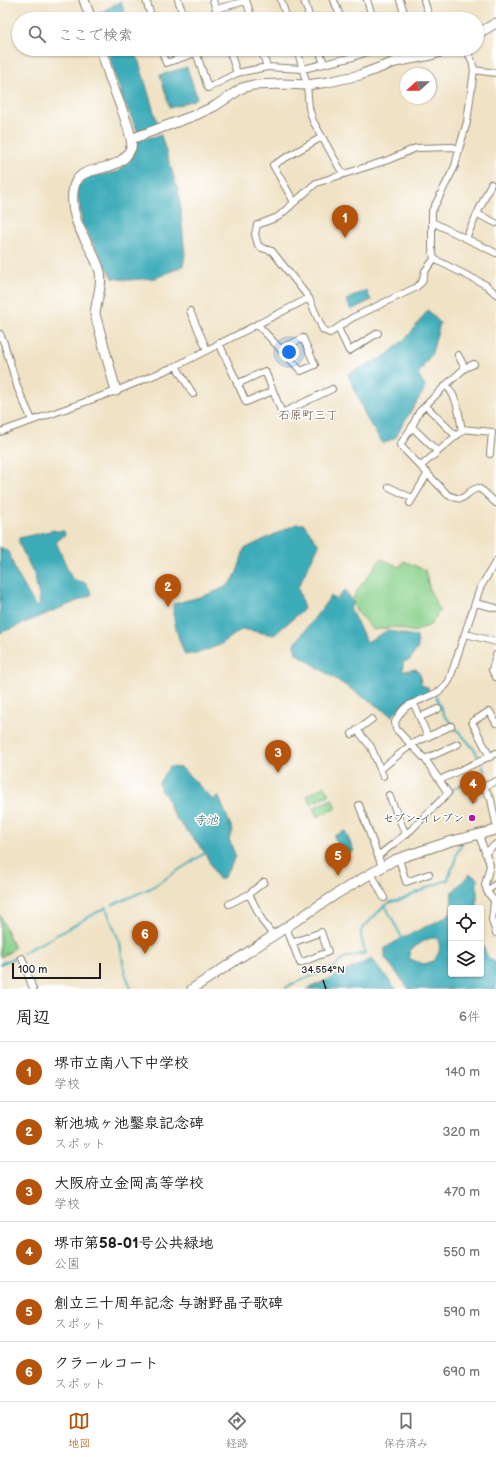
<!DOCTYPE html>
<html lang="ja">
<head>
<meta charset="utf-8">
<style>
	:root { --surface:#fff; --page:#f2f2f2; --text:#202124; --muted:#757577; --line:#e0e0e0; --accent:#b45309 }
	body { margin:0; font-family:"Balsamiq Sans","Klee One",sans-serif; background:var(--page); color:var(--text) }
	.controls { position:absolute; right:12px; bottom:12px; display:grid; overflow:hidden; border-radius:4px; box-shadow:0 1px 3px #0004 }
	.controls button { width:36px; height:36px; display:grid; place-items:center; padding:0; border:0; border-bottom:1px solid var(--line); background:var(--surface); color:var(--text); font:20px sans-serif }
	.compass { position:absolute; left:400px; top:68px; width:36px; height:36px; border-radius:50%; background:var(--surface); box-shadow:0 1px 3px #0004; rotate:249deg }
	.scale { position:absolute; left:12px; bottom:10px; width:89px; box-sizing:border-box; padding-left:4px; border:2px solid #1c1c1c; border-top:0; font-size:11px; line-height:14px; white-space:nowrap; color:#1c1c1c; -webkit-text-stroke:3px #fff; paint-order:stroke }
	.you { position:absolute; left:289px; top:352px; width:14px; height:14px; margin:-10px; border:3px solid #fff; border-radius:50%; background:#1a73e8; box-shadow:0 0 0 6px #1a73e833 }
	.badge { display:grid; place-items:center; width:26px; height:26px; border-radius:50%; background:var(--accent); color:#fff; font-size:13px; font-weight:700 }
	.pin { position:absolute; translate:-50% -33px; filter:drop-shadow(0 1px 2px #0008) }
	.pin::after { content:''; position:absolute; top:21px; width:14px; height:12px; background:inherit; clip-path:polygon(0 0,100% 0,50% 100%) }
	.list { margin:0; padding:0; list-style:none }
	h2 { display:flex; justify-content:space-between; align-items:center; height:52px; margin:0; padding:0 16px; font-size:17px }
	h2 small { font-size:13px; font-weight:400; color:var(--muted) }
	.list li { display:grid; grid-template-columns:26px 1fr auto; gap:12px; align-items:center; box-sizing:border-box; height:60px; padding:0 16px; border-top:1px solid var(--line) }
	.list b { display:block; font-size:15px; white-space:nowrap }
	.list p { margin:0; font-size:13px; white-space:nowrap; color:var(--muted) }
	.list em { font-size:13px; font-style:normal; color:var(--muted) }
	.icon { flex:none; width:22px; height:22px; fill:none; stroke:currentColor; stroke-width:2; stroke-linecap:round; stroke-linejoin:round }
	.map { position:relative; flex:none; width:496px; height:989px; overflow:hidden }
	.search { position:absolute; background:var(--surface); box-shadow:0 1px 3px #0004; left:12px; right:12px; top:12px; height:44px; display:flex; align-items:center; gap:10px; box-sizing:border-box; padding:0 14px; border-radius:22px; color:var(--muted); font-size:15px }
	.sheet { height:412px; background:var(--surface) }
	nav { display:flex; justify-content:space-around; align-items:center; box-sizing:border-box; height:56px; border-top:1px solid var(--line); background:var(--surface); font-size:11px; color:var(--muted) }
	nav a { display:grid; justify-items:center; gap:2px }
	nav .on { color:var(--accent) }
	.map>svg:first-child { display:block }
</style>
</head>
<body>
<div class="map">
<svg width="496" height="989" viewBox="0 0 496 989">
	<rect width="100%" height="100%" fill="#fff"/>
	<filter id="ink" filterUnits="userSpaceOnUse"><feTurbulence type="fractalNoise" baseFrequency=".025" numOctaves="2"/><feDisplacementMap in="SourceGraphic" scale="8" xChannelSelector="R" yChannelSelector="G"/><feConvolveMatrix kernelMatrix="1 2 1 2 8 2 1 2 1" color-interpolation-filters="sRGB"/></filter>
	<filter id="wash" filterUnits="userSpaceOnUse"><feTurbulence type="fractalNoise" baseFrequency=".012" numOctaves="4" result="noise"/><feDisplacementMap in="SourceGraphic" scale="16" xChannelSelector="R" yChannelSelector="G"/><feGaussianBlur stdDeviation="0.9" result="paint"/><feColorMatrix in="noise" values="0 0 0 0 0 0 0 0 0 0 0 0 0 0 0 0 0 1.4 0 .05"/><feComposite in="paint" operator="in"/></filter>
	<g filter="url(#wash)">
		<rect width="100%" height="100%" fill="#f0e2c5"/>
		<path fill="#89d18c" stroke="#527654" d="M381 559 400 567 404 561 425 570 430 591 440 611 430 625 414 632 395 627 373 630 355 609 353 599 356 592Z
			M325 786 329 795 310 804 307 795Z
			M332 799 336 808 317 817 313 808Z
			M0 915 14 948 10 952 0 957Z"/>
		<path fill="#3dacb9" stroke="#2c646a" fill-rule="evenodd" d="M121 1 126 19H97L96 15Z
			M107 49H135L158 125 138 132 122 97Z
			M187 67 197 97 196 99 170 108 160 75Z
			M161 135 179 194 185 255 183 266 156 278 128 280 113 278 82 224 77 187 88 177 117 172 130 161 139 140Z
			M366 290 371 300 351 310 346 300Z
			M428 310 440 323 432 353 418 374 425 386 423 392 403 424 396 437 383 444 367 419 348 374 387 355 409 335Z
			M296 524H304L319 545 298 587 304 609 274 635 242 629 220 645 201 652 185 655C178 637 173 624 173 604 188 600 216 594 228 585 237 579 241 559 244 549Z
			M54 530 56 531H64L65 535 56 542 72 579 86 583 92 594C88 598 80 598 75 602L0 633V547L9 552 15 570 36 607H39C41 594 35 587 35 576L19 544V538Z
			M345 590 353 603 350 609 367 642 388 630 417 637 418 648 410 660 403 662V671L416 669 420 674 421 685 428 687 429 692 403 705 392 716 296 653 295 644 331 596 336 600Z
			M169 767 182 768 213 800 218 795 233 831 229 839 236 857 223 879H218L205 853 195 840 177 820 169 806V803L165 794 161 792 159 783Z
			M345 831 354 851 343 856 334 836Z
			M470 874 477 878V908H451V974H481V941L488 957 496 963V989H409L385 958V948L402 938 444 918 451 912 452 892ZM431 938H437C442 948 439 953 434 961L424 964 410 959 409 955 410 950 424 941Z
			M372 959 396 989H307Z"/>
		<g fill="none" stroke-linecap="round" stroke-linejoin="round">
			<path stroke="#3dacb9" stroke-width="2" d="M436 696 444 715 475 750 479 759
				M450 792 455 788 485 772 482 765
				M112 905 151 888 205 853
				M386 907 402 938
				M106 908 120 943 124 969 131 989
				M23 953C34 946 47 941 58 934 75 925 90 916 107 907
				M0 964 19 956
				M285 989 290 985 334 967 344 958 365 953 361 936V930L384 906 391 902 401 900 433 885 448 880 451 870 455 864C455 850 459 853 462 842"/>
		</g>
	</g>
	<g filter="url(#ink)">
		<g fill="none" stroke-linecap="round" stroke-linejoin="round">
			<g stroke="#867f70" stroke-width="8">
				<path id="street" d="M146 0 152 19
					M178 0 185 19
					M213 0 219 19
					M246 0 252 19
					M281 0 287 19
					M304 0 310 19
					M334 0 341 19
					M367 0 373 19
					M400 0 406 19
					M424 0 430 19
					M216 9 246 1
					M161 49 166 63 196 53
					M195 49 208 88 237 73 267 67 303 69 353 57 376 49
					M229 49 237 73
					M261 49 267 67
					M297 49 307 85 309 108 313 121 343 174
					M319 49 324 64
					M351 49 353 57
					M474 70 496 73
					M459 149 467 122 474 70 472 61 466 49
					M294 202 273 165 322 137
					M477 214 496 223
					M432 222 496 253
					M466 238 491 184
					M434 259 486 285 496 294
					M190 311 207 350
					M257 324 301 371 315 365 303 338 280 349
					M338 328 349 351 378 333
					M0 334 4 343 18 389 32 420
					M219 343 246 402 273 391
					M458 355 465 368
					M474 364 465 368 446 385 419 412 412 427 400 445 448 495C469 504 461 493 478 488L483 491 496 503
					M176 366 193 394
					M237 384 265 371 284 418
					M426 406 456 436
					M282 413 332 389
					M412 427 438 452
					M462 429 492 432 490 454
					M0 432 116 391 176 366 309 298 323 330 330 333 352 318 415 288 422 282 425 271 434 259 432 248V211L455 166 459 149 453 147 416 148 388 160 316 183 278 217 257 225 255 234 258 245 262 248 272 251 309 298
					M421 466 462 431C459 414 458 398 446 385
					M389 487 412 498
					M410 503 428 473
					M475 603 496 608
					M466 634 496 642
					M496 655 492 670 496 677
					M414 704 428 737
					M420 717 438 709
					M357 730 371 747 383 776
					M352 734 372 719
					M490 757 472 722 488 712H490L496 723
					M425 759 458 744
					M381 769 412 744 451 726
					M440 780C459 770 478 763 496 753
					M484 787 491 799 496 824
					M467 790 472 800
					M469 794 496 781
					M389 795 406 835
					M359 805 378 856
					M478 833 490 865 485 885 488 893 496 903
					M485 853 496 844
					M399 859 406 882 429 874
					M382 867 378 856 411 830 448 793 425 759 396 729 395 722C398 717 402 710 406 707 421 697 439 697 449 681L480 588 496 561
					M371 873 384 898
					M487 891 496 884
					M249 894 263 922 273 935
					M494 902 492 920 496 933
					M229 904 249 894 264 882
					M286 927 300 963 328 952 321 932 292 943
					M22 958 33 989"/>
			</g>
			<g stroke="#867f70" stroke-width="11">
				<path id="secondary" d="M84 0 91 19
					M477 34 496 23
					M101 49C104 59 107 69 110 78 114 91 135 137 131 148 118 179 76 158 73 192 69 225 92 243 100 272 103 285 96 301 95 314L116 391
					M131 139 198 114 215 106 242 88 253 85 282 84 307 85 328 82 360 75 395 62 431 55 449 49
					M192 989 338 893 394 860 448 842 496 830"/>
			</g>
			<use href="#street" stroke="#fff" stroke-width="6"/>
			<use href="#secondary" stroke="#fff" stroke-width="9"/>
		</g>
	</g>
	<path fill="none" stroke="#1c1c1c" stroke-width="1.5" d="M323 980 326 989"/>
	<circle fill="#b5179e" stroke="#fff" stroke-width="1.5" cx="472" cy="818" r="4"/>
	<g text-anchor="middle" stroke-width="3" stroke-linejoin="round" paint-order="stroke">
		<g font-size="11" fill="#1c1c1c" stroke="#fff" text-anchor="end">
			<text x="464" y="822">セブン-イレブン</text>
		</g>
		<g font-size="12" fill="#5f4c3d" stroke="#fff">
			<text x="308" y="419">石原町三丁</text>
		</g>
		<g font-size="12" font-style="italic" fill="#2c646a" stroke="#fff">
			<text x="206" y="824">寺池</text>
		</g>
	</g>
	<g font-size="10" text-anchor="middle" fill="#1c1c1c" stroke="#fff" stroke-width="3" stroke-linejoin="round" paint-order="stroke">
		<text x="323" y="973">34.554°N</text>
	</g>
</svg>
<div class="controls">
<button><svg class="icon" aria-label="locate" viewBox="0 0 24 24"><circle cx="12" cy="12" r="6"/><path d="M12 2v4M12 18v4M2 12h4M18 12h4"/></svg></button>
<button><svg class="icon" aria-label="layers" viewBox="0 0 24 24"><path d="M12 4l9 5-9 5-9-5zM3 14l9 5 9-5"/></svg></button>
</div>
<svg class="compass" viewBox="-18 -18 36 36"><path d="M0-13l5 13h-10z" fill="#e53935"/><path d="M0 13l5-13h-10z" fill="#757577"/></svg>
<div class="scale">100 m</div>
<div class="you"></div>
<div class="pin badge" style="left:345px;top:238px">1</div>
<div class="pin badge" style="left:168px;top:607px">2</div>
<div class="pin badge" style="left:278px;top:773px">3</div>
<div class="pin badge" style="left:473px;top:804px">4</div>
<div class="pin badge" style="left:338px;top:876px">5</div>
<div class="pin badge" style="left:145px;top:954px">6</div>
<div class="search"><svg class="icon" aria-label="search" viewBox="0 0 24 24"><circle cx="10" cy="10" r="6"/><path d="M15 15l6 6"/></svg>ここで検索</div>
</div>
<section class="sheet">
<h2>周辺<small>6件</small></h2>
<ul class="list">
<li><span class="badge">1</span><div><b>堺市立南八下中学校</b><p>学校</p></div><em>140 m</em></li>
<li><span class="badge">2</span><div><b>新池城ヶ池鑿泉記念碑</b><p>スポット</p></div><em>320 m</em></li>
<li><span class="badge">3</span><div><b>大阪府立金岡高等学校</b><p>学校</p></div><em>470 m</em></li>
<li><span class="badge">4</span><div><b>堺市第58-01号公共緑地</b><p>公園</p></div><em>550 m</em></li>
<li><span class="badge">5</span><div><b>創立三十周年記念 与謝野晶子歌碑</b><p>スポット</p></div><em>590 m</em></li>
<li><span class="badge">6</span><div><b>クラールコート</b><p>スポット</p></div><em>690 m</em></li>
</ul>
</section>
<nav>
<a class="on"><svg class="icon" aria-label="map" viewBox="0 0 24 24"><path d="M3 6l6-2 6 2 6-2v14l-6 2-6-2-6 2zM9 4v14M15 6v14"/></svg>地図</a>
<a><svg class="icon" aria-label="directions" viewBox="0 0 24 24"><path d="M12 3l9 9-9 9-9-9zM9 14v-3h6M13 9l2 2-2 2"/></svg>経路</a>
<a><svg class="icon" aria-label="saved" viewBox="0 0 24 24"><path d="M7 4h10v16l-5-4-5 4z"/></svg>保存済み</a>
</nav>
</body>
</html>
